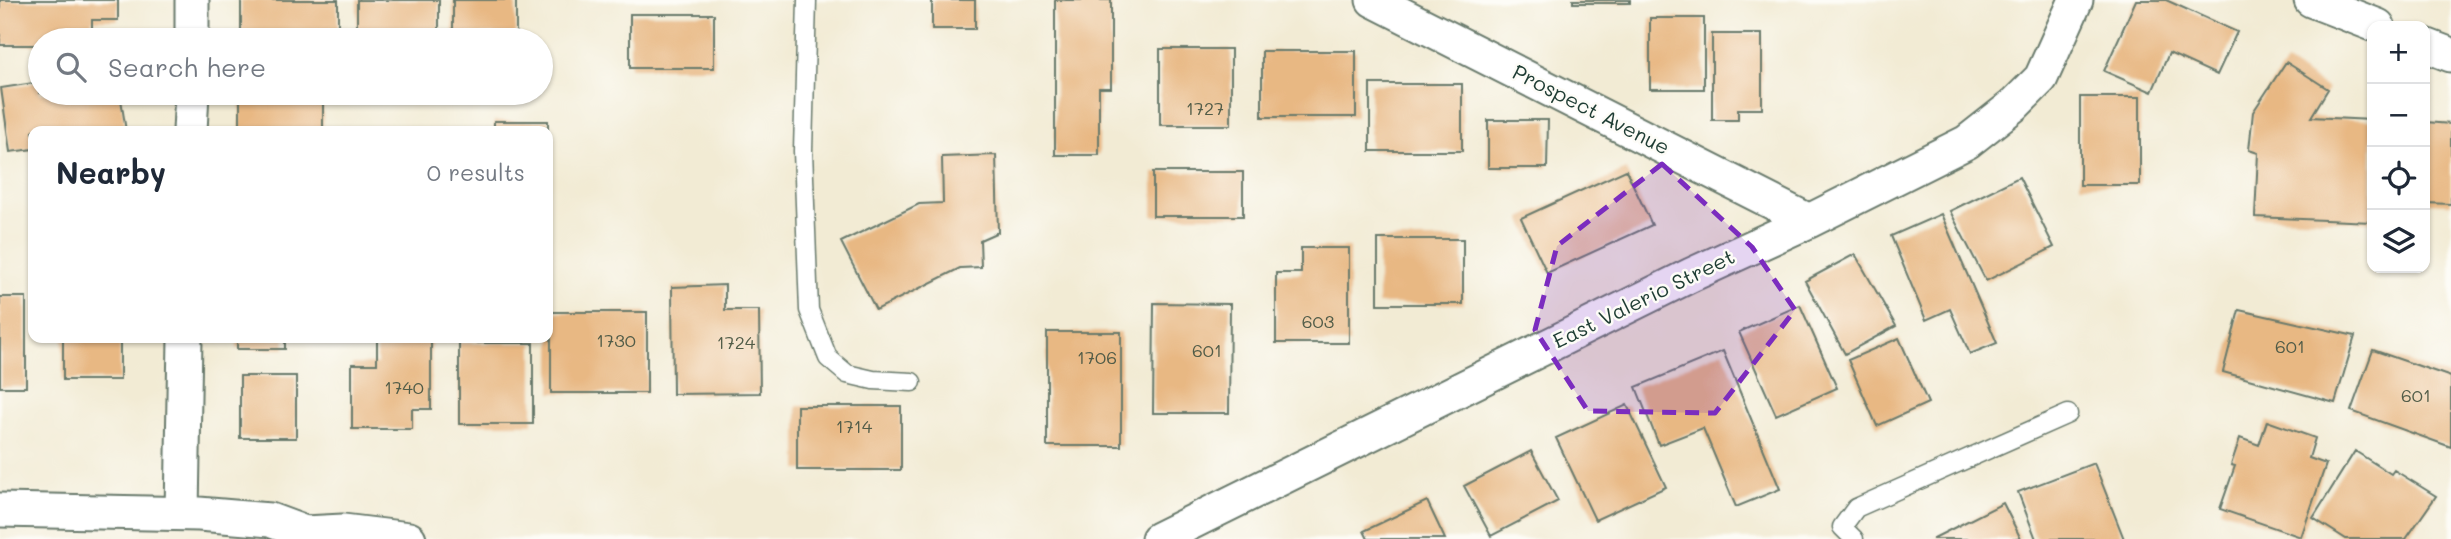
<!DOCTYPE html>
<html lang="en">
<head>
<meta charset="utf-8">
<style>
	:root { --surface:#fff; --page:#f6f6f7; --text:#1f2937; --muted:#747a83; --line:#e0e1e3 }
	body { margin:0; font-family:Mali,sans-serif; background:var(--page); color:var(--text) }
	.controls { position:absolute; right:21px; top:21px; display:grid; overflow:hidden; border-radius:14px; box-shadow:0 2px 5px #0004 }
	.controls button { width:63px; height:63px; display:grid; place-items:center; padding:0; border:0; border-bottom:2px solid var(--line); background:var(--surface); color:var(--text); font:35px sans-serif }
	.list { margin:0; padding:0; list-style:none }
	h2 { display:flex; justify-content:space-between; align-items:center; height:91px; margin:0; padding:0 28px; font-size:30px }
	h2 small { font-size:23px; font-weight:400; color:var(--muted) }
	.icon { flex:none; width:38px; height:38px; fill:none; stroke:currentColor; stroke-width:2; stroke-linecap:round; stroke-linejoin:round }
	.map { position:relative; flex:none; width:2451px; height:539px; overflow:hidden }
	.search { position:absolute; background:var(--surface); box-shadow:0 2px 5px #0004; left:28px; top:28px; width:525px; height:77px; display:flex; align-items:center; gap:18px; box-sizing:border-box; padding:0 24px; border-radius:38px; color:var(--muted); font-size:26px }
	.panel { position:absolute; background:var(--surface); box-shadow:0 2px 5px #0004; left:28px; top:126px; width:525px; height:217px; border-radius:14px }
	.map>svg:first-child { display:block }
</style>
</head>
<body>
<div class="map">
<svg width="2451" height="539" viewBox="0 0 2451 539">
	<rect width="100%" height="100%" fill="#fdfcf7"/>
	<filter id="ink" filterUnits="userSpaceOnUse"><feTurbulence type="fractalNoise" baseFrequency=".0143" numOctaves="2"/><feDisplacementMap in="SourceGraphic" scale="14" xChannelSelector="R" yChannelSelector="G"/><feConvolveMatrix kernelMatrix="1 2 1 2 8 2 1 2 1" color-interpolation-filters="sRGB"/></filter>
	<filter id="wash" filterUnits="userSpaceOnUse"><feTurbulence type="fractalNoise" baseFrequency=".00686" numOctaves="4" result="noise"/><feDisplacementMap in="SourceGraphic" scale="28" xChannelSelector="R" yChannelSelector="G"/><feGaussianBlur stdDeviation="1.57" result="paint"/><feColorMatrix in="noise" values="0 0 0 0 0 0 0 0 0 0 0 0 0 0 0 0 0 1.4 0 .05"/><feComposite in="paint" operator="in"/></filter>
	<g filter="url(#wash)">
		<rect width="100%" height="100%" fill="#f2ebd4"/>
		<g id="blocks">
			<path fill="#e8b883" d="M0 0H118V20H92V40H40V45H0Z
				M241 0H338V37H296V40H241Z
				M357 0H439V33H357Z
				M453 0H516V34H453Z
				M932 0H975V29H932Z
				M1055 0H1111V88H1099V155H1055Z
				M1573 0H1630V3H1573Z
				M2136 0H2166L2237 32 2217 75 2169 53 2152 92 2104 71Z
				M630 14H714V68H630Z
				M1650 18H1704V89H1650Z
				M1712 34H1762V109H1738V120H1712Z
				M1160 49H1231V125H1160Z
				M1262 51H1356V117H1262Z
				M2286 62 2328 89 2311 117 2372 120V222L2255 217 2258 153 2249 150 2253 112Z
				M40 82V93H120L126 131H33V149L10 152 1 88Z
				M1370 84H1462V151H1370Z
				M240 93H323V131H240Z
				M461 93H520V100H461Z
				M2080 97H2140V185H2080Z
				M1488 120H1548L1547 168H1488Z
				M494 121H548V131H494Z
				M2425 122 2451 124V204L2425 203Z
				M996 155 998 232 980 240 981 267 960 268 876 310 841 242 919 204 943 203 942 157Z
				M1626 170 1652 225 1547 273 1521 218Z
				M1153 172H1243V216H1153Z
				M2019 177 2054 247 1986 281 1950 211Z
				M1941 214 1997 343 1970 354 1950 309 1926 320 1891 236Z
				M1378 239H1463V304H1378Z
				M1301 248H1349V343H1276V273H1301Z
				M1855 254 1896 326 1845 354 1805 281Z
				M725 285V310H759L760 393 673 394 672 287Z
				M0 297H26V387H0Z
				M1154 303 1230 304 1229 413H1153Z
				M1800 305 1837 388 1776 415 1739 332Z
				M2239 310 2355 336 2335 403 2223 372Z
				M551 312H647V393H551Z
				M1047 332H1121V446H1047Z
				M63 338H120V380H63Z
				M237 338H285V349H237Z
				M377 338H431V409H412V429H352V364H377Z
				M1899 338 1928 403 1877 426 1848 360Z
				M459 343H533V424H459Z
				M2373 350 2451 377V447L2351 411Z
				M1723 351 1780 489 1736 507 1703 428 1659 445 1636 387Z
				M240 376H296V438H240Z
				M1627 405 1666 487 1595 520 1556 438Z
				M797 406H901V470H797Z
				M2267 421 2315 438 2309 458 2326 464 2301 537 2220 509 2235 466 2231 465 2240 438 2259 445Z
				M1531 451 1558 501 1491 536 1464 486Z
				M2355 451 2391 474 2394 470 2436 496 2406 539H2346L2313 518Z
				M2094 463 2124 539H2036L2018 492Z
				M1427 501 1445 539H1368L1364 531Z
				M2003 503 2021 539H1932Z"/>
		</g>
	</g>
	<g filter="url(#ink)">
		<use href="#blocks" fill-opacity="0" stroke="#697a6c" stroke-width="2"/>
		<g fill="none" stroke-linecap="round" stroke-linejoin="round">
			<g stroke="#697a6c" stroke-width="21">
				<path id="lane" d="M807 0 803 151 809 310 828 358 847 374 873 380 912 382
					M1854 539 1842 527 1856 508 2068 414"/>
			</g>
			<g stroke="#697a6c" stroke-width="37">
				<path id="street" d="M1373 0 1809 221
					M2311 0 2378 26
					M192 40V0
					M2425 45 2451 55
					M190 131 192 93
					M0 510 199 514 270 520 305 533 343 531 409 539
					M182 513 185 338
					M1158 539 1691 275 1809 221 1967 142 2014 105 2041 78 2076 0"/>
			</g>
			<use href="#lane" stroke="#fff" stroke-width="18"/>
			<use href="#street" stroke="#fff" stroke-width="33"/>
		</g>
	</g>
	<path fill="#7b2cbf" fill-opacity="0.2" stroke="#7b2cbf" stroke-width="5" stroke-dasharray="14 9" stroke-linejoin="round" d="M1662 164 1752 247 1795 310 1715 413 1588 411 1535 330 1557 246Z"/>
	<g text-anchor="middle" stroke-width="5" stroke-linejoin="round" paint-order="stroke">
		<g font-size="18" fill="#515c48">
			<text x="1205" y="115">1727</text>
			<text x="1318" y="328">603</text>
			<text x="616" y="347">1730</text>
			<text x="736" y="349">1724</text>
			<text x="2290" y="353">601</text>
			<text x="1207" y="357">601</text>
			<text x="1097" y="364">1706</text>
			<text x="404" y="394">1740</text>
			<text x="2416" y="402">601</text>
			<text x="854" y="433">1714</text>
		</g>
		<g font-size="21" fill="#1f3d34" stroke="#fdfcf7">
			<text transform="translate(1591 110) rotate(27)" y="7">Prospect Avenue</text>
			<text transform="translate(1644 299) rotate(-26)" y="7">East Valerio Street</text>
		</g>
	</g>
</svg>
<div class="controls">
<button>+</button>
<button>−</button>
<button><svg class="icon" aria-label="locate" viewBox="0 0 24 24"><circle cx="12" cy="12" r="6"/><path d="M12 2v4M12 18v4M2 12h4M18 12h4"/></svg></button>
<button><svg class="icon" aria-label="layers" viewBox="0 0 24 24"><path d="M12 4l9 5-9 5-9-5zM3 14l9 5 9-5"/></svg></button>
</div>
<div class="search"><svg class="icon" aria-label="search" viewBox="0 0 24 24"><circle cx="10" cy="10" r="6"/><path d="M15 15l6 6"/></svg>Search here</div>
<section class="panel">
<h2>Nearby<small>0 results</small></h2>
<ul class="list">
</ul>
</section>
</div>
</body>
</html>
